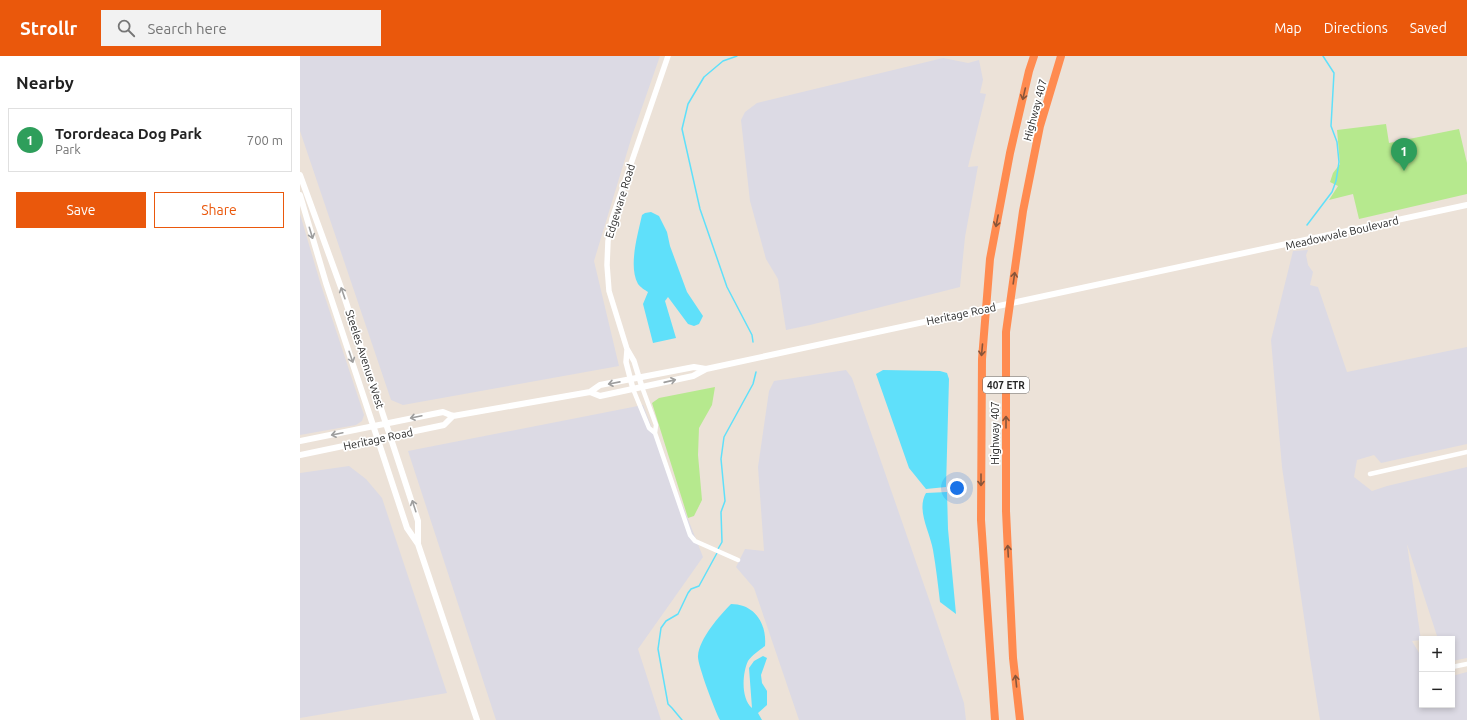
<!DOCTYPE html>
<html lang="en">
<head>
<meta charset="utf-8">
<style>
	:root { --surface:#fff; --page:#f2f2f2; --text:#222; --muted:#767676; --line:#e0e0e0; --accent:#ea580c }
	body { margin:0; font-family:Ubuntu,sans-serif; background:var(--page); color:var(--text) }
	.controls { position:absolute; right:12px; bottom:12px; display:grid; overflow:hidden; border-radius:0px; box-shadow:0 2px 6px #0003 }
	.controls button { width:36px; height:36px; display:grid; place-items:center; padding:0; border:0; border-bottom:1px solid var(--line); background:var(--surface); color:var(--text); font:20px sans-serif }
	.you { position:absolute; left:657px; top:432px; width:14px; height:14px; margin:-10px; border:3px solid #fff; border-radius:50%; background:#1a73e8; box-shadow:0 0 0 6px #1a73e833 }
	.badge { display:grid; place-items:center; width:26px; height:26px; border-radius:50%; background:var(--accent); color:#fff; font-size:13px; font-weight:700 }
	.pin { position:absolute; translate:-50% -33px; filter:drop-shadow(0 1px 2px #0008) }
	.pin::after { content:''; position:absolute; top:21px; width:14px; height:12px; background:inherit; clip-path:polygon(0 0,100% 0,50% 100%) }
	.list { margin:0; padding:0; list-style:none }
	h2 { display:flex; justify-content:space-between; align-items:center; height:52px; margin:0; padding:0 16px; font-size:17px }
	h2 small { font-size:13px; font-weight:400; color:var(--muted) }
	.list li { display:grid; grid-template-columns:26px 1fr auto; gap:12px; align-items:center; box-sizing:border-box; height:64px; margin:0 8px 8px; padding:0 8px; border:1px solid var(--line); border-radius:0px }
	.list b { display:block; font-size:15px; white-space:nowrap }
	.list p { margin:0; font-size:13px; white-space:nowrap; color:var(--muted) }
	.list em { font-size:13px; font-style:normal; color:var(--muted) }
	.actions { display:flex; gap:8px; padding:12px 16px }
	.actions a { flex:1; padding:9px 0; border:1px solid var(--accent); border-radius:0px; text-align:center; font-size:14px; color:var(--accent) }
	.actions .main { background:var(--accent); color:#fff }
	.icon { flex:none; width:22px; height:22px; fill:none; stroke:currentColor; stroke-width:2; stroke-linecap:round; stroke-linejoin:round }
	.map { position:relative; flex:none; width:1167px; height:664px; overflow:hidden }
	header { display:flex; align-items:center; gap:24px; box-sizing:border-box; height:56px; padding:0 20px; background:var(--accent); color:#fff }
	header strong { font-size:19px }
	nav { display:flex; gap:22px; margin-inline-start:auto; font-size:14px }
	.search { width:280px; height:36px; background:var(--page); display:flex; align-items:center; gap:10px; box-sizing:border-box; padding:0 14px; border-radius:0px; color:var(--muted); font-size:15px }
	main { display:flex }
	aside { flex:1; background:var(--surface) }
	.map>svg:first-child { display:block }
</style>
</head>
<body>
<header>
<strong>Strollr</strong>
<div class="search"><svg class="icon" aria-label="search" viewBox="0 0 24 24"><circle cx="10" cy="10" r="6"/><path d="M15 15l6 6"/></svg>Search here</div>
<nav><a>Map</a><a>Directions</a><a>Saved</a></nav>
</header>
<main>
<aside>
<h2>Nearby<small></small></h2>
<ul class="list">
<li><span class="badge" style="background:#2e9e5b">1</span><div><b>Torordeaca Dog Park</b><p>Park</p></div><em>700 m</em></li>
</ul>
<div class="actions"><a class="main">Save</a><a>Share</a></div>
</aside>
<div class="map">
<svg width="1167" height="664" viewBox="0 0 1167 664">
	<rect width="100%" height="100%" fill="#ece2d8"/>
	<path fill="#dcdae4" d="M0 0H360L332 80 294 205 319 310 103 349 91 344 0 75Z
		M643 2 668 7 679 4 683 24 680 37 686 38 668 111 678 110 665 181 660 231 510 269 486 274 478 223 466 203 450 145 441 64 445 56 457 47Z
		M0 158 20 226 64 359 62 365 56 369 0 379Z
		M1008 194 1006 199 1008 209 1013 216 1010 229 1018 231 1047 316 1167 291V388L1081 407 1074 399 1057 404 1054 421 1072 435 1087 430 1167 411V602L1152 605V583H1138L1107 488 1121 584 1112 585 1122 602V649H1152V620L1167 616V664H1020L1010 602 982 411 971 284 993 195Z
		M546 314 552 322 631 549 664 647 666 664H499L454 532 436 511 445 493 464 495 458 411 469 335 474 325Z
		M343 349 403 501 338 593 361 664H196L108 395Z
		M49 410 66 423 82 442 147 637 0 662V417Z"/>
	<path fill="#b6e98e" d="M1086 68 1089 87 1159 73 1167 107V138L1059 163 1053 138 1029 144 1038 130 1030 126 1033 117 1040 108 1037 74Z
		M415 331 412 349 399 372 398 399 402 444 394 460 388 462 352 347 359 342Z"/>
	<path fill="#5fe0fa" d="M351 156 359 160 367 176 370 190 387 236 403 260 399 268 394 270 388 268 368 241 365 245 376 282 353 287 343 248 348 236C345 234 340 231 338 228 328 210 338 178 342 159L345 157Z
		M583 314 640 315 647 317 649 323 646 431 626 433 609 412 576 318Z
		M647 436 648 473 656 558 640 546C638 529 636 511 633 494 630 476 616 454 626 437Z
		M431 548C455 548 467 568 465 590 460 594 452 599 448 605 442 618 441 643 452 652L449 612 454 605 463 600 467 602 461 619 462 627 467 635V649L458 657 462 664H420C415 655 397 607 398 600 399 583 420 559 431 548Z"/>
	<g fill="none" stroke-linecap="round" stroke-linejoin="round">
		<path stroke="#5fe0fa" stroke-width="1.5" d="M437 0 423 5 404 21 388 48 382 73 400 153 427 231 452 279 453 286
			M1007 169 1032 136 1036 125 1039 106 1037 86 1031 70 1034 17 1023 0
			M418 493 422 486 421 456 425 445 421 403 424 381 453 328 456 316
			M382 664 372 652 368 648 358 593 361 572 366 565 378 558 388 537 391 533 399 530 417 497"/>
		<path stroke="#fff" stroke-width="4.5" d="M342 331 356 369 355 377 390 479 395 485 438 504
			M333 333 349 372 355 377
			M1070 418 1167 396
			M1152 611 1167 608"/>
		<path stroke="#fff" stroke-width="5.5" d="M327 294 326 306 333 333
			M342 331 334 305 327 293 309 235 307 209 308 185 312 163 368 0"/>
		<path stroke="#fff" stroke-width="6" d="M0 119 43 237 118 465V488
			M0 139 26 227 107 472 118 488 177 664
			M290 336 300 340 393 320 406 313C660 259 914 205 1167 149
			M0 385 143 356 153 360 290 336 300 329 394 311 406 313
			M0 399 144 369 153 360"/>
		<path stroke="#ff8b50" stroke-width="8" d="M695 664 681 464 682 303 690 203 710 97 729 15 734 0
			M720 664 713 602 706 455V276L723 155 740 70 761 0"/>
	</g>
	<defs><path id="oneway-shaft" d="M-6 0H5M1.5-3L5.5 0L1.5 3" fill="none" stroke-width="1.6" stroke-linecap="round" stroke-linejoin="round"/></defs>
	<g stroke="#89553a">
		<use href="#oneway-shaft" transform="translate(724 38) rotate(103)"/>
		<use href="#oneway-shaft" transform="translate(697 165) rotate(101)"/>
		<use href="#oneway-shaft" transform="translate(714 222) rotate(-82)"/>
		<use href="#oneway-shaft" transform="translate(682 294) rotate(95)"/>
		<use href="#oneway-shaft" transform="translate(706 366) rotate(-90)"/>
		<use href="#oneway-shaft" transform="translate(681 424) rotate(90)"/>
		<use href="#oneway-shaft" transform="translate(708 495) rotate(-93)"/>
		<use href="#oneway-shaft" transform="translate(716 625) rotate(-96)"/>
	</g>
	<g stroke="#9e9e9e">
		<use href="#oneway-shaft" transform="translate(11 177) rotate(73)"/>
		<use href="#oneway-shaft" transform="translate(43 237) rotate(-109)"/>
		<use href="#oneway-shaft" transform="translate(51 301) rotate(71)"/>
		<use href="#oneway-shaft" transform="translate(370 325) rotate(-13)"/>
		<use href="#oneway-shaft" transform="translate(314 327) rotate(169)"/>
		<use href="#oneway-shaft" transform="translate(116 361) rotate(168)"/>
		<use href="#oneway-shaft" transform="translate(37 378) rotate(168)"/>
		<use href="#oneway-shaft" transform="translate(114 450) rotate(-108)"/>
	</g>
	<g text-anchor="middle" stroke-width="3.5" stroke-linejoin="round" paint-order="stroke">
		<rect fill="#fff" stroke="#686868" stroke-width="1" x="683" y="321" width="46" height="16" rx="3"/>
		<g font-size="10" font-weight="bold" fill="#282828">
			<text x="706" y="333">407 ETR</text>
		</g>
		<g font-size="11" fill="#282828" stroke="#fff">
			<text transform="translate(735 54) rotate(-75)" y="4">Highway 407</text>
			<text transform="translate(320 145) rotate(-73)" y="4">Edgeware Road</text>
			<text transform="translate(1042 177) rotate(-13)" y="4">Meadowvale Boulevard</text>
			<text transform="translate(661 258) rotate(-12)" y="4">Heritage Road</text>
			<text transform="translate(65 303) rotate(72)" y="4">Steeles Avenue West</text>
			<text transform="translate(695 377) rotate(-90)" y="4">Highway 407</text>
			<text transform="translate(78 383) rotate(-12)" y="4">Heritage Road</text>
		</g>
	</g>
</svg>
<div class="controls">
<button>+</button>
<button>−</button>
</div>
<div class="you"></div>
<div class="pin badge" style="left:1104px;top:115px;background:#2e9e5b">1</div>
</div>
</main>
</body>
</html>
